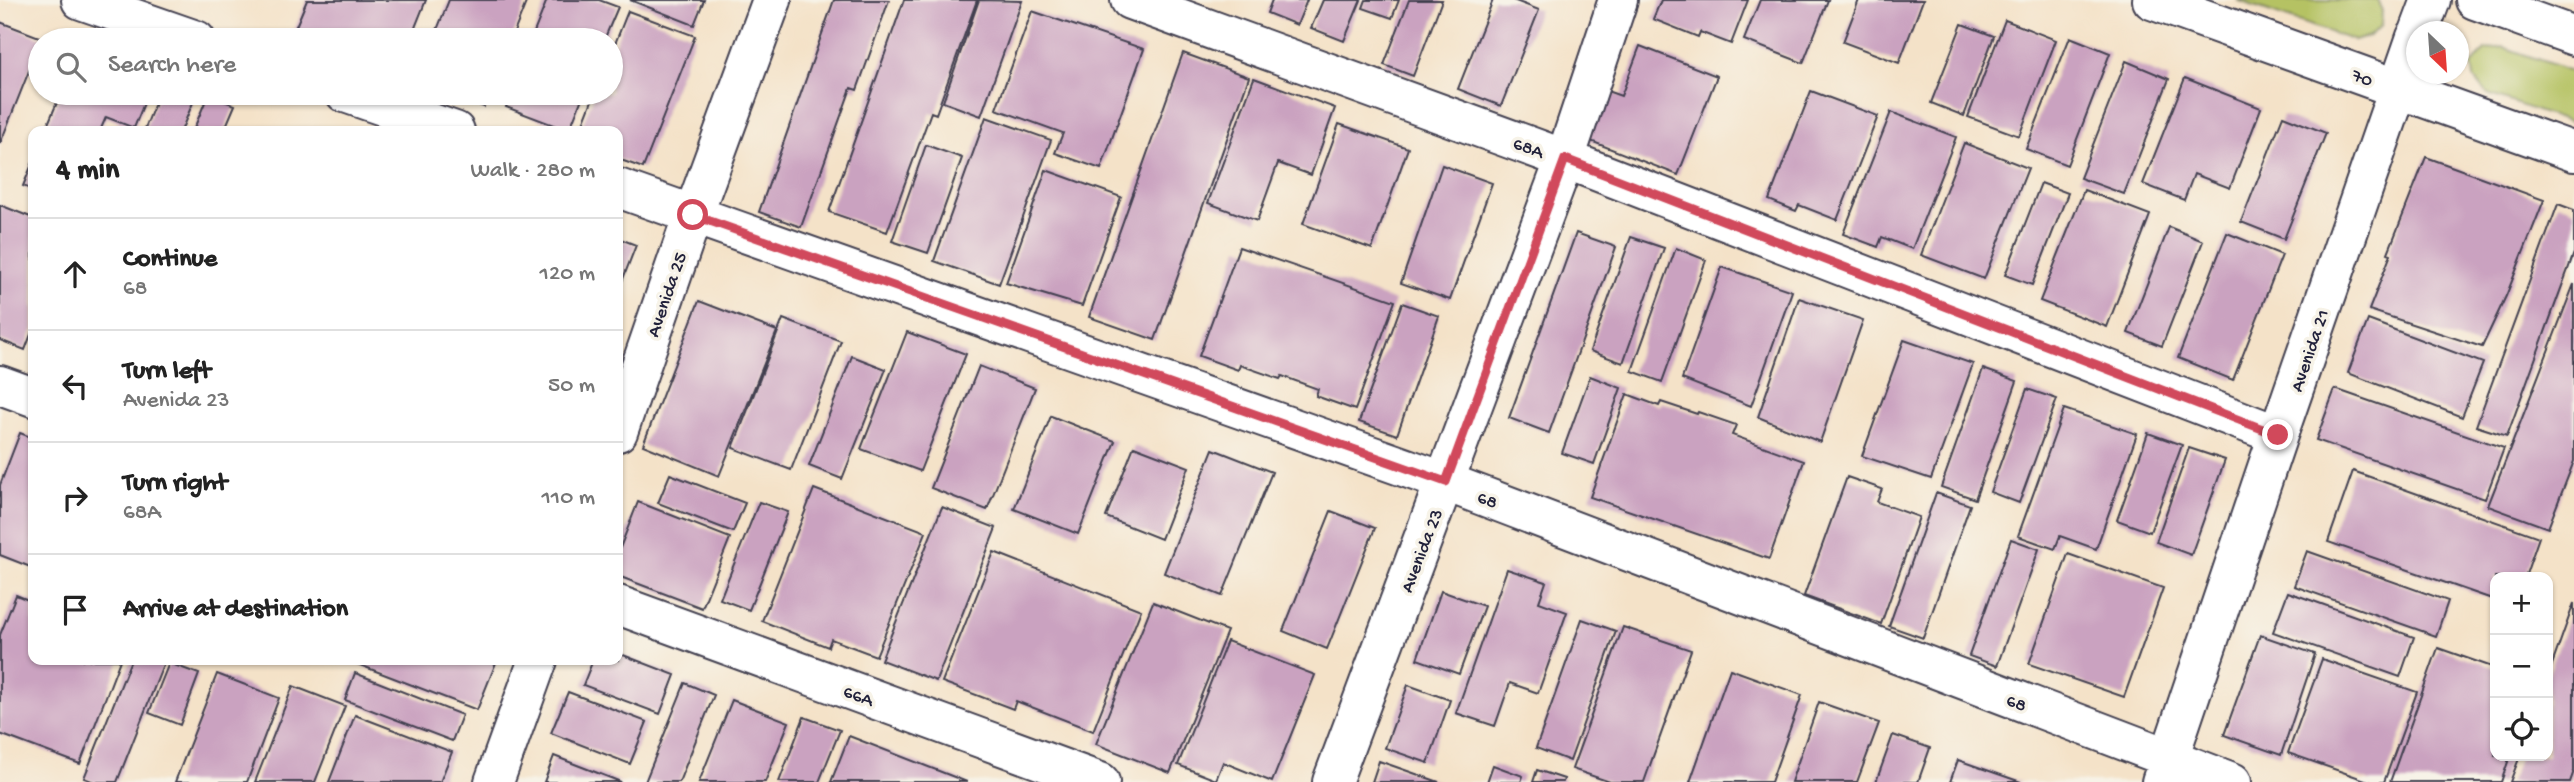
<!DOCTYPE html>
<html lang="en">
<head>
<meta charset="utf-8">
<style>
	:root { --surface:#fff; --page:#f6f6f6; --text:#222; --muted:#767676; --line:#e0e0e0 }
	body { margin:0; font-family:"Gochi Hand",sans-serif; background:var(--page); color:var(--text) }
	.controls { position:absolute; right:21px; bottom:21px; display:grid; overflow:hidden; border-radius:14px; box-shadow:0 2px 5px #0004 }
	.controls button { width:63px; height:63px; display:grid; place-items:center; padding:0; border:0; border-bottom:2px solid var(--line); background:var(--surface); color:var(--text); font:35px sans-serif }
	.compass { position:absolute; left:2406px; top:21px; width:63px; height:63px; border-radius:50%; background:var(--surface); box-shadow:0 2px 5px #0004; rotate:155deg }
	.stop { position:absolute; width:21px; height:21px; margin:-16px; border:5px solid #d1495b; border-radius:50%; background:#fff }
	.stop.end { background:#d1495b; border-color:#fff; box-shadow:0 2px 7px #0008 }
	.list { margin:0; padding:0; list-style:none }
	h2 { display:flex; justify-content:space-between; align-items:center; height:91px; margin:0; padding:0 28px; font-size:30px }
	h2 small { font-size:23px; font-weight:400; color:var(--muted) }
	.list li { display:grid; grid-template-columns:46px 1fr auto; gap:21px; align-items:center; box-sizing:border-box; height:112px; padding:0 28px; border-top:2px solid var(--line) }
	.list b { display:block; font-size:26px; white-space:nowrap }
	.list p { margin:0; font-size:23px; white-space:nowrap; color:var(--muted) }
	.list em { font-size:23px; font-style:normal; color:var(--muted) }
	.icon { flex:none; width:38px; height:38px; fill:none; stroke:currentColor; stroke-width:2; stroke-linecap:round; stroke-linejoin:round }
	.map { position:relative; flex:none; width:2574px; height:782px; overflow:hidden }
	.search { position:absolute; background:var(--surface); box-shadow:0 2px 5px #0004; left:28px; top:28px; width:595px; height:77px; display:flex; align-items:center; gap:18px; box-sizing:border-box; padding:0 24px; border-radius:38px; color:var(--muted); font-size:26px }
	.panel { position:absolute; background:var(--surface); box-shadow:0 2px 5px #0004; left:28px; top:126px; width:595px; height:539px; border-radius:14px }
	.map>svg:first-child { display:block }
</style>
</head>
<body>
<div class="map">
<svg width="2574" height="782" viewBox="0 0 2574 782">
	<rect width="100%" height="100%" fill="#f7f3e8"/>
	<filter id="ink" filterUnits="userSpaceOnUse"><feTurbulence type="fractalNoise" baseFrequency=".0143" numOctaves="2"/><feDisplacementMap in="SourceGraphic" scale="14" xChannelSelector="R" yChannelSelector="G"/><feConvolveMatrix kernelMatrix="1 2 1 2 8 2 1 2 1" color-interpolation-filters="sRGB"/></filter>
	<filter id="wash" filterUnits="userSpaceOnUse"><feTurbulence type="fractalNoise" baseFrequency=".00686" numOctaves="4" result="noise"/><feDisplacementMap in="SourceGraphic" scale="28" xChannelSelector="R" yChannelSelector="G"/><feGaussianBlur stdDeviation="1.57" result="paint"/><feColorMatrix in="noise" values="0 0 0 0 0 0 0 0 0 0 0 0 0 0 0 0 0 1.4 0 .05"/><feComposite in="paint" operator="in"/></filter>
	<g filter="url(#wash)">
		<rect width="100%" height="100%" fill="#f4e2c8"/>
		<path fill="#b5c264" stroke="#6c7250" stroke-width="2" d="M2237 0H2378L2382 10 2381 26 2369 36 2355 41Z
			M2503 47 2574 72V124L2488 94 2474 78 2472 64 2485 50Z"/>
		<g id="blocks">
			<path fill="#caa2c0" d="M307 0H426L410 40H317L294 31Z
				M449 0H527L511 40H433Z
				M547 0H599L618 7 604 40H531Z
				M630 0H704L694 25Z
				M834 0H889L857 90 851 88 801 227 759 212Z
				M904 0H977L936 114 931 112 887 232 829 212Z
				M979 0 1022 1 981 116 943 102Z
				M1272 0H1307L1297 25 1267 13Z
				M1323 0H1361L1344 41 1311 28Z
				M1366 0H1399L1392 18 1363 8Z
				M1409 0H1442L1413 76 1384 65Z
				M1493 0H1513L1539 10 1501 106 1458 89Z
				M1661 0H1748L1731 44 1700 32 1698 37 1653 19Z
				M1760 0H1828L1803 63 1744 40Z
				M1859 0H1923L1899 63 1843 42Z
				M628 11 695 36 643 168 618 159V131H580L595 93H611V54Z
				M1032 11 1144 49 1101 169 1055 153 1063 133 996 109Z
				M2005 20 2056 40 2019 136 1968 117Z
				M0 22 42 38 0 144Z
				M1962 24 1994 36 1964 116 1931 103Z
				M2070 37 2110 53 2067 165 2026 149Z
				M1640 46 1717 76 1678 175 1588 140 1607 91 1621 96Z
				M1183 53 1249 77 1155 340 1089 317Z
				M2126 61 2169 79 2124 194 2080 178Z
				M1254 78 1335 108 1311 175 1278 163 1257 221 1208 203Z
				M2185 78 2261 108 2230 188 2194 174 2184 200 2143 184Z
				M1811 91 1878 116 1837 220 1799 205 1796 211 1769 200Z
				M61 93H148L134 128 106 117 100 131H45Z
				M159 93H197L181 131H144Z
				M447 93H490L484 107Z
				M511 93H584L569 131 506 107Z
				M208 95 235 105 224 131H193Z
				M1891 112 1956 137 1912 249 1882 237 1878 247 1843 234Z
				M2283 116 2326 133 2284 239 2241 222Z
				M986 117 1051 140 999 284 934 261Z
				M1339 124 1408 148 1372 249 1303 224Z
				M1964 143 2028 168 1984 279 1921 255Z
				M926 145 962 158 928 253 892 241Z
				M2426 157 2544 200 2506 296 2482 347 2369 310 2391 254 2388 253Z
				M33 162V190L23 186Z
				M1442 165 1492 183 1450 300 1401 283Z
				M1046 170 1121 197 1082 306 1006 283Z
				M2041 183 2068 193 2032 285 2005 275Z
				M2084 190 2150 215 2107 327 2040 301Z
				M2558 204 2574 210V253L2507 436 2476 426Z
				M0 205 33 218V329L25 350 0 340Z
				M2169 227 2203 241 2162 346 2128 333Z
				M1576 233 1616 247 1549 433 1509 418Z
				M2227 233 2282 255 2233 380 2178 358Z
				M1631 237 1664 248 1623 363 1590 351Z
				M618 238 636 245 618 292Z
				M1239 247 1395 301 1355 410 1316 396 1318 389 1282 376 1280 379 1240 365 1238 370 1199 356Z
				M1676 248 1706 260 1662 382 1632 371Z
				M1722 267 1792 291 1751 406 1682 379Z
				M2574 284V461L2548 528 2488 506Z
				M1799 298 1863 320 1820 442 1758 417Z
				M699 301 777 331 719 476 643 445Z
				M1402 303 1439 316 1397 435 1359 422Z
				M783 319 841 341 791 470 733 448Z
				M2368 320 2483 363 2462 417 2348 373Z
				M907 332 966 354 920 471 861 449Z
				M1904 340 1973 364 1931 479 1862 456Z
				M852 356 886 369 842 479 809 466Z
				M979 366 1035 388 987 510 931 488Z
				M1983 369 2017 381 1975 499 1941 487Z
				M1590 376 1621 388 1594 464 1562 453Z
				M2027 389 2057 399 2019 503 1990 492Z
				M2335 389 2504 448 2485 499 2316 440Z
				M1627 394 1659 406 1661 402 1697 414 1698 412 1736 425 1732 435 1804 461 1769 559 1590 497Z
				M2064 409 2137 434 2096 549 2060 536 2055 549 2018 536Z
				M1051 416 1115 441 1078 534 1014 509Z
				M20 433 33 438V568L0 555V485Z
				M2148 433 2182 445 2150 532 2117 520Z
				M1134 446 1189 467 1161 539 1106 517Z
				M2189 448 2225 460 2191 555 2156 542Z
				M1213 449 1272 472 1222 596 1164 573Z
				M2353 471 2539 537 2525 577H2495V600L2328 542Z
				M670 474 745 503 733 532 658 503Z
				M1847 477 1882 489 1877 502 1919 517 1881 624 1804 596Z
				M814 489 926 532 876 656 831 639 828 647 762 621Z
				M1936 493 1970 505 1923 638 1889 626Z
				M638 502 730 538 702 608 618 576V553Z
				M759 502 788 512 749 610 720 599Z
				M942 507 996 528 936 681 881 660Z
				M1331 511 1375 528 1327 649 1283 631Z
				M2011 539 2039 549 1997 666 1969 656Z
				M2307 551 2448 601 2436 636 2294 586Z
				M994 552 1141 610 1093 731 1016 701 1013 709 942 682Z
				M2068 554 2163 588 2124 697 2029 664Z
				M1507 569 1546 582 1539 602 1567 612 1538 693 1510 683 1495 726 1456 713Z
				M1441 591 1484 606 1459 674 1417 659Z
				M2288 592 2414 637 2400 677 2273 632Z
				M16 595 33 602V660H120L80 764 0 734V635Z
				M1153 602 1227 631 1170 773 1096 744Z
				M2574 603V771L2570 782H2510L2520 756H2548V676Z
				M1582 619 1616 631 1570 761 1536 748Z
				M1623 627 1691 650 1644 782H1610L1572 769Z
				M2260 635 2315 654 2281 755 2224 735Z
				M1227 641 1315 675 1272 782 1223 762 1216 780 1178 765Z
				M2438 648 2495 668V756H2510L2501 782H2390Z
				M618 653 675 675 660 714 583 685 593 660H618Z
				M2322 659 2417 692 2384 782H2371L2288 753Z
				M131 660H165L117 782H94L84 778Z
				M347 660H497L477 710Z
				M169 663 199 674 180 725 149 713Z
				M1730 669 1802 695 1771 782H1690Z
				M355 673 462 715 452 741 345 700Z
				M217 674 279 698 247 782H175Z
				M685 683 714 695 679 782H645Z
				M1408 685 1450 700 1428 763 1385 748Z
				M293 686 345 706 315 782H255Z
				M568 692 647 722 630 764 551 733Z
				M732 700 789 722 765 782H699Z
				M1819 702 1879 723 1857 782H1791Z
				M355 715 452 752 440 782H329Z
				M804 717 840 730 819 782H779Z
				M1893 735 1930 748 1918 782H1876Z
				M849 736 967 782H831Z
				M554 756 621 782H544Z
				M1958 760 2021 782H1950Z
				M1379 761 1439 782H1372Z
				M1493 765 1523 776 1521 782H1487Z
				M1537 770 1564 779 1563 782H1533Z"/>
		</g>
	</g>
	<g filter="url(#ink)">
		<use href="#blocks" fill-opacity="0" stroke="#423f50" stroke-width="2"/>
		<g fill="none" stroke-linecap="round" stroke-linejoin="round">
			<g stroke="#423f50" stroke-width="42">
				<path id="minor" d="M81 0 196 40
					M1130 0 1565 159 2278 435
					M2419 32 2431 0
					M345 93 455 131
					M618 188 1446 482 2232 782
					M0 385 33 397
					M618 432 693 215 772 0
					M618 605 1100 782
					M494 782 538 660
					M1332 782 1565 159 1618 0
					M2161 782 2278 435 2416 37"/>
			</g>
			<g stroke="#423f50" stroke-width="42">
				<path id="major" d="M2152 0 2574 152
					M2475 0 2574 36"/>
			</g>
			<use href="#minor" stroke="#fff" stroke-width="38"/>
			<use href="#major" stroke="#fff" stroke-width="38"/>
		</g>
	</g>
	<g fill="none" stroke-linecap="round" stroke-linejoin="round" filter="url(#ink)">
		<path stroke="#d1495b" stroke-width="9" d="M693 215 1446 482 1565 159 2278 435"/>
	</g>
	<g text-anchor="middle" stroke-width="7" stroke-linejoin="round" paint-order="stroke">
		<g font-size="19" fill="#22223b" stroke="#f7f3e8">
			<text transform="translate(2363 76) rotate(20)" y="7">70</text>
			<text transform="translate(1529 146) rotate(20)" y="7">68A</text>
			<text transform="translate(665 294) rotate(-71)" y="7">Avenida 25</text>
			<text transform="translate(2308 350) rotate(-71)" y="7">Avenida 21</text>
			<text transform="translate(1488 498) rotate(21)" y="7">68</text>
			<text transform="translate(1420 550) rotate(-69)" y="7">Avenida 23</text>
			<text transform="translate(859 694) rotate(20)" y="7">66A</text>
			<text transform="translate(2017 701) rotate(21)" y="7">68</text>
		</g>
	</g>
</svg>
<div class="controls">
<button>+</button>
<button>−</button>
<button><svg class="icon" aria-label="locate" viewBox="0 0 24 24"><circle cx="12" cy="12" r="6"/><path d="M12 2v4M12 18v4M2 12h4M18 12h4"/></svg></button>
</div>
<svg class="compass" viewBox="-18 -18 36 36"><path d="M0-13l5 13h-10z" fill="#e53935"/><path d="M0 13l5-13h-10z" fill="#767676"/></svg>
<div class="stop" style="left:693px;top:215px"></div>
<div class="stop end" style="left:2278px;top:435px"></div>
<div class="search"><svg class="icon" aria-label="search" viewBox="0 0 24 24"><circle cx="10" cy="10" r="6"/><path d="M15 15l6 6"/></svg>Search here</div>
<section class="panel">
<h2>4 min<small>Walk · 280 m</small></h2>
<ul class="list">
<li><svg class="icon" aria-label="ahead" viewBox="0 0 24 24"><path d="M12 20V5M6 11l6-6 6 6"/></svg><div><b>Continue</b><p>68</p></div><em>120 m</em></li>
<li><svg class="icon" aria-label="left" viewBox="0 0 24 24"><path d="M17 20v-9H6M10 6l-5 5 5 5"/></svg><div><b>Turn left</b><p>Avenida 23</p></div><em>50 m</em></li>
<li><svg class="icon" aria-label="right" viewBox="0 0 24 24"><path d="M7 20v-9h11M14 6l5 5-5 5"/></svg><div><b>Turn right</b><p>68A</p></div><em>110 m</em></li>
<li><svg class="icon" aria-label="arrive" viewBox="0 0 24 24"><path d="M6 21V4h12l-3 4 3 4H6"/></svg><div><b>Arrive at destination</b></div></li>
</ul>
</section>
</div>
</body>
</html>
